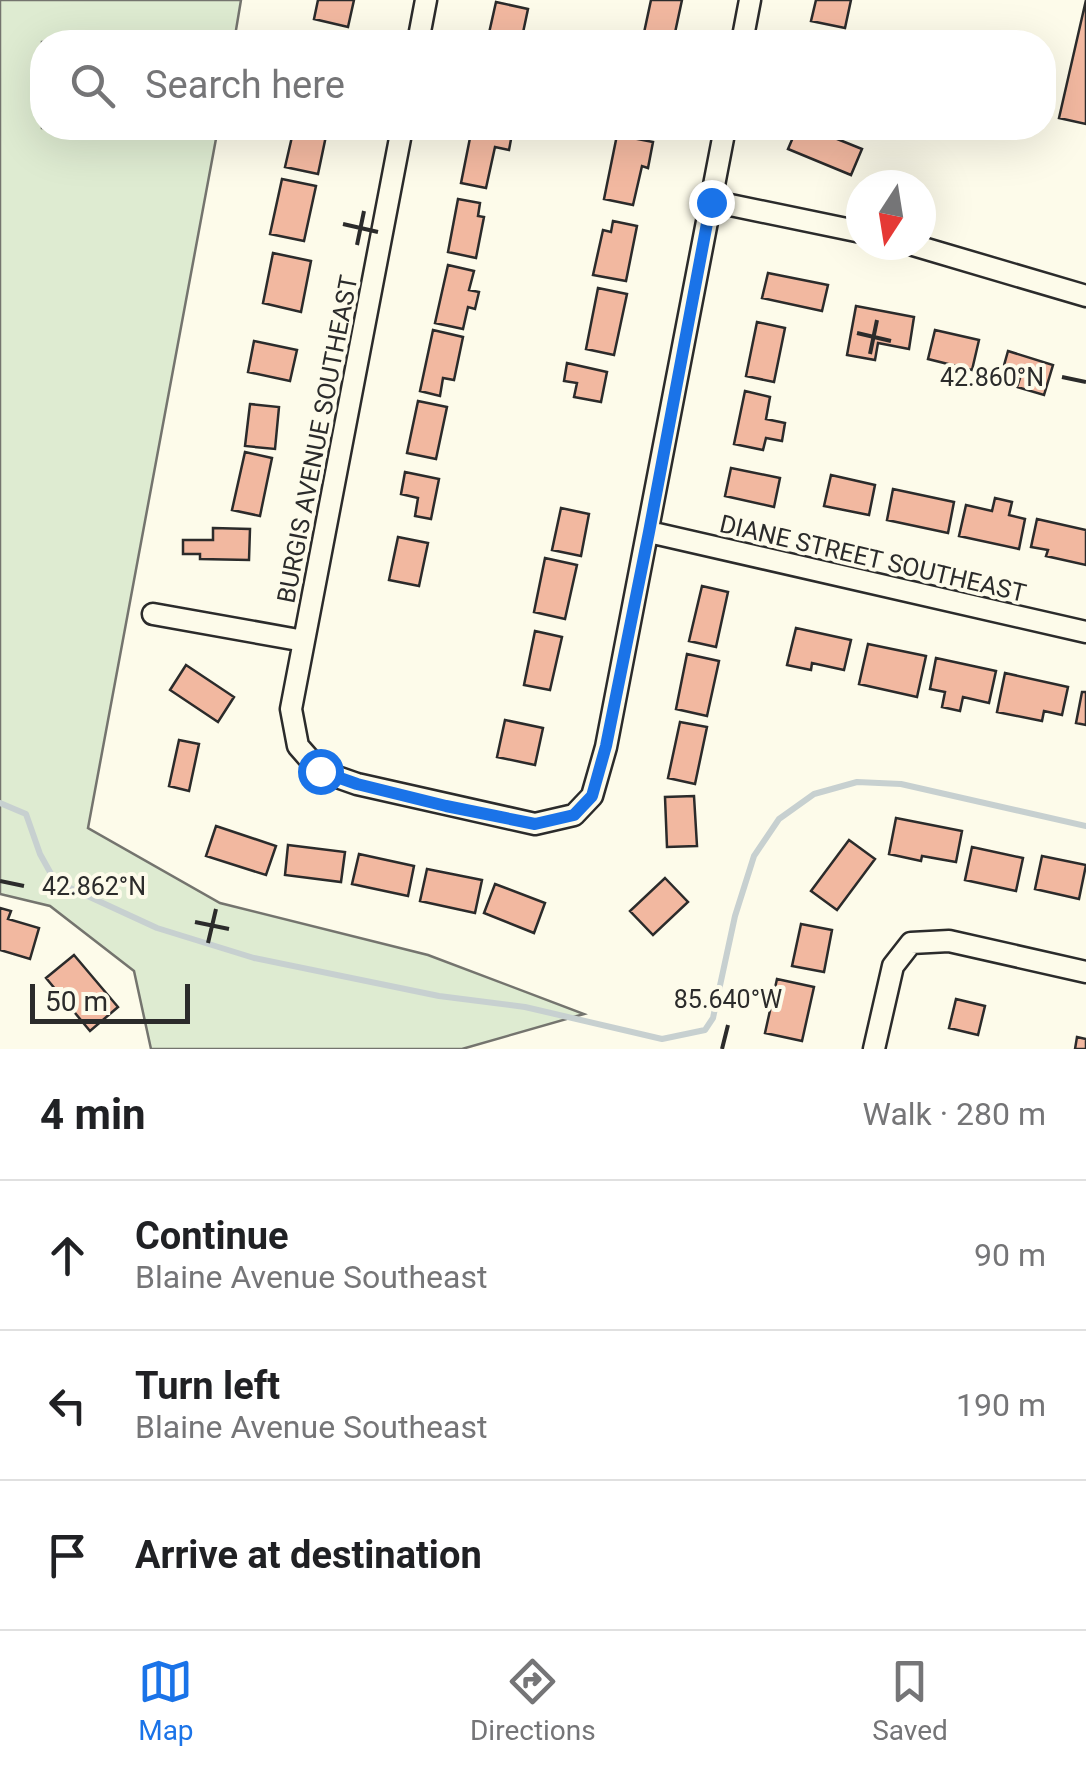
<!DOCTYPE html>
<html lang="en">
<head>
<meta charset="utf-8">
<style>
	:root { --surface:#fff; --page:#f2f2f2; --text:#202124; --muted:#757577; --line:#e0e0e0; --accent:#1a73e8 }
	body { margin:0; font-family:Roboto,sans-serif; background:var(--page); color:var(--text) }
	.compass { position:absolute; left:846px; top:170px; width:90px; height:90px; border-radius:50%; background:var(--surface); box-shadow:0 10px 40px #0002; rotate:192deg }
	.scale { position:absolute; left:30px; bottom:25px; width:160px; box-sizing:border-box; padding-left:10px; border:5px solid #2b2b2b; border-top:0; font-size:28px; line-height:35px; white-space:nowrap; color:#2b2b2b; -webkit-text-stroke:8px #fdfbea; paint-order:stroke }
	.stop { position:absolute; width:30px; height:30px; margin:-22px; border:8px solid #1a73e8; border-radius:50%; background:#fff }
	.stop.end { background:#1a73e8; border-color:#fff; box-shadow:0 2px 10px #0008 }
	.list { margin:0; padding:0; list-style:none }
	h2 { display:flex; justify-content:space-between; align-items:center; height:130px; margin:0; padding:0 40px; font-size:42px }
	h2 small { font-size:32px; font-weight:400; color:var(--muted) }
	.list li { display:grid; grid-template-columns:65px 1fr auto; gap:30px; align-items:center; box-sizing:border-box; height:150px; padding:0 40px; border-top:2px solid var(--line) }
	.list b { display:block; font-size:38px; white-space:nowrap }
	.list p { margin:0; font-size:32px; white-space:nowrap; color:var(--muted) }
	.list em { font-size:32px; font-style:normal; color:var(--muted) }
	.icon { flex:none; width:55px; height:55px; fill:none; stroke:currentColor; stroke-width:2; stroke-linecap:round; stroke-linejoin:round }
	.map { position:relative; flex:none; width:1086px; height:1049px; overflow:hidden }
	.search { position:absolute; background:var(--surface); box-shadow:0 10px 40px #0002; left:30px; right:30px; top:30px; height:110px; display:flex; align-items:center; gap:25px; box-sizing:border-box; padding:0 35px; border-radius:40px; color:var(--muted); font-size:38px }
	.sheet { height:580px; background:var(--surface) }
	nav { display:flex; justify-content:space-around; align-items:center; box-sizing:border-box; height:140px; border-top:2px solid var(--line); background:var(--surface); font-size:28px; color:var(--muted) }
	nav a { display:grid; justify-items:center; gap:5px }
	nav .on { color:var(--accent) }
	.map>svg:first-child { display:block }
</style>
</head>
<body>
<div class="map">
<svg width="1086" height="1049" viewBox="0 0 1086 1049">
	<rect width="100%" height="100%" fill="#fdfbea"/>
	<path fill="#deebd1" stroke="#74746e" stroke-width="2.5" d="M0 0H241L234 42H42V128H218L88 828 220 903 428 955 584 1014 462 1049H151L134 971 50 906 0 894Z"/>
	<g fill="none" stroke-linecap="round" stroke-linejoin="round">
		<path stroke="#c7d0d0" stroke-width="6" d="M0 803 26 814 40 854 55 881 157 928 254 958 439 996 525 1007 662 1039 705 1030 713 1018 735 916 754 856 779 819 814 794 857 782 901 784 1086 826"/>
	</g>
	<path fill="#f2b8a0" stroke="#2b2b2b" stroke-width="2.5" d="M318 0H354L348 27 314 19Z
		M651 0H682L673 42H642Z
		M816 0H851L845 28 811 21Z
		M1086 0V124L1059 118Z
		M496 2 528 9 521 42H487Z
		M294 128 327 131 318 174 285 167Z
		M472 128 512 134 509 150 495 147 486 188 461 183Z
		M797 128H810L862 149 851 175 788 149Z
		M617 135 653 142 648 168 642 166 633 205 604 199Z
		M282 179 316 186 304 241 270 234Z
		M458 199 480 203 478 216 484 217 476 258 448 252Z
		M613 221 637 226 626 281 593 275 603 230 611 232Z
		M273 253 311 261 301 312 263 303Z
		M448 265 474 271 469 290 479 292 475 309 468 307 463 329 435 323Z
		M768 273 828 285 822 311 762 298Z
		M598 288 627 294 614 355 586 349Z
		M856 306 914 317 909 349 878 343 875 360 847 355Z
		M757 322 785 328 774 382 746 376Z
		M433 330 463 337 454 380 443 378 440 396 420 391Z
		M935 330 979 340 972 370 928 359Z
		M254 341 297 350 290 381 248 372Z
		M1008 351 1053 365 1044 395 1017 387 1021 375 1003 369Z
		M567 363 607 372 601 402 574 397 577 383 564 381Z
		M745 391 770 397 766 419 785 423 782 441 766 438 763 450 734 444Z
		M418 401 447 407 436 459 407 453Z
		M250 404 279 407 275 449 245 446Z
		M245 452 272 458 260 516 232 510Z
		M731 468 780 478 774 507 725 496Z
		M405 472 439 479 431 519 415 516 418 498 401 494Z
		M831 475 875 485 869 515 824 506Z
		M893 489 954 502 948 533 887 520Z
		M995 498 1012 502 1009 515 1025 519 1019 549 959 536 966 505 992 511Z
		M561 508 589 514 581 556 552 550Z
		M1037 519 1086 530V565L1046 556 1048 550 1031 547Z
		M213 528 250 529 249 560 200 559V554H183V540H213Z
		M398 537 428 543 419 586 389 580Z
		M545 558 577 565 565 619 534 612Z
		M702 586 728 592 716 647 689 641Z
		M796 628 851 640 844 670 812 663 811 670 787 665Z
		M535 631 562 637 550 690 524 685Z
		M868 644 926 656 917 697 859 684Z
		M687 654 719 661 707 716 676 709Z
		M936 658 996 671 989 703 963 697 960 711 942 707 945 692 930 689Z
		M186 665 234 697 218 722 170 690Z
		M1005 673 1068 687 1062 715 1044 711 1042 721 997 712Z
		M1082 692H1086V725L1076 723Z
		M505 720 543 728 535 765 497 757Z
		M680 722 707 727 695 784 668 778Z
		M179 740 199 744 189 791 169 786Z
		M694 796 697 846 667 847 665 797Z
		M896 818 962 831 956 862 922 856 921 861 889 854Z
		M216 826 276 846 266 875 206 856Z
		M849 840 875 859 837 910 811 891Z
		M288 845 345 852 341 882 285 875Z
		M972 847 1023 858 1016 891 965 880Z
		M359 854 414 866 408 896 352 884Z
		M1042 856 1086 865 1079 899 1035 889Z
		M427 869 482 880 475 913 420 901Z
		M665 878 688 902 653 935 630 911Z
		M495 884 545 903 534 933 484 913Z
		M0 908 11 911 8 919 39 928 30 959 0 950Z
		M801 924 832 930 824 972 792 966Z
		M74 955 118 1007 90 1031 46 978Z
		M777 979 814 987 802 1041 765 1033Z
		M956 999 985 1006 978 1035 949 1028Z
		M1077 1037 1086 1039V1049H1075Z"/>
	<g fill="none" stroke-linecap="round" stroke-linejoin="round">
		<g stroke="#2b2b2b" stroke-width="25">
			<path id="minor" d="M418 42 426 0
				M742 42 750 0
				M402 128 291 709 298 746 320 771 357 784 535 824 574 815 592 796 606 747 725 128
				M711 201 861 232
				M913 245 1086 296
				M649 532 1086 632
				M153 614 304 641
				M874 1049 893 966 911 943 949 941 1086 972"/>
		</g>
		<use href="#minor" stroke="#fdfbea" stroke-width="20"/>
	</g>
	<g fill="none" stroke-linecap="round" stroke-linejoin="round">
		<path stroke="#1a73e8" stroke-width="12" d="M320 771 357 784 446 806 535 824 574 815 592 796 606 746 649 532 711 202"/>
	</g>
	<path fill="none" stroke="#2b2b2b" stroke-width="4" d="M343 224 378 232M357 245 364 211M857 333 891 341M870 354 877 320M1062 377 1086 382M0 881 24 886M195 922 229 929M208 943 216 909M722 1049 728 1025"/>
	<g text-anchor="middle" stroke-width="8" stroke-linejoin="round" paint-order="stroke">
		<g font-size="25" fill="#2b2b2b" stroke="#fdfbea">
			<text transform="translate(317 439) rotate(-79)" y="9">BURGIS AVENUE SOUTHEAST</text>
			<text transform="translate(873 558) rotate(13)" y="9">DIANE STREET SOUTHEAST</text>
		</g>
	</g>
	<g font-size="25" text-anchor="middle" fill="#2b2b2b" stroke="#fdfbea" stroke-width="8" stroke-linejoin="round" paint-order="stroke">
		<text x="992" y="386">42.860°N</text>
		<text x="94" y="895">42.862°N</text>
		<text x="728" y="1008">85.640°W</text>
	</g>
</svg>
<svg class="compass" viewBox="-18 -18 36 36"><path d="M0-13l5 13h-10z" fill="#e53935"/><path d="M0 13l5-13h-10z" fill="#757577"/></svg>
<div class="scale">50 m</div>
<div class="stop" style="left:320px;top:771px"></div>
<div class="stop end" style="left:711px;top:202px"></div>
<div class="search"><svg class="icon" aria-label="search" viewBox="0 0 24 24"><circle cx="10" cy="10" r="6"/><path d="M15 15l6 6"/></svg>Search here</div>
</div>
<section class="sheet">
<h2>4 min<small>Walk · 280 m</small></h2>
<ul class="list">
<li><svg class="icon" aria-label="ahead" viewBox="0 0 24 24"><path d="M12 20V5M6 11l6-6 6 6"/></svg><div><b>Continue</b><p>Blaine Avenue Southeast</p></div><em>90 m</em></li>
<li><svg class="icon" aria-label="left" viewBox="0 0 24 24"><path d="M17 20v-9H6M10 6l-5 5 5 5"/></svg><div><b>Turn left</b><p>Blaine Avenue Southeast</p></div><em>190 m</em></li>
<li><svg class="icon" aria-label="arrive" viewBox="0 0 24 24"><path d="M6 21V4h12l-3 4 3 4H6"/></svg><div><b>Arrive at destination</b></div></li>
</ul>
</section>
<nav>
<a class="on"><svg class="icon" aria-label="map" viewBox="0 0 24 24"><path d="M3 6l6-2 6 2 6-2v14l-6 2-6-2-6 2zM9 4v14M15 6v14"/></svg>Map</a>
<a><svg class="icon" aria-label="directions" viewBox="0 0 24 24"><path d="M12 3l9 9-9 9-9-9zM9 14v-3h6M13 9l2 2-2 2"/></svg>Directions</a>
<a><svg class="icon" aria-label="saved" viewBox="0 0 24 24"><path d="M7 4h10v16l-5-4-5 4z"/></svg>Saved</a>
</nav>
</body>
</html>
